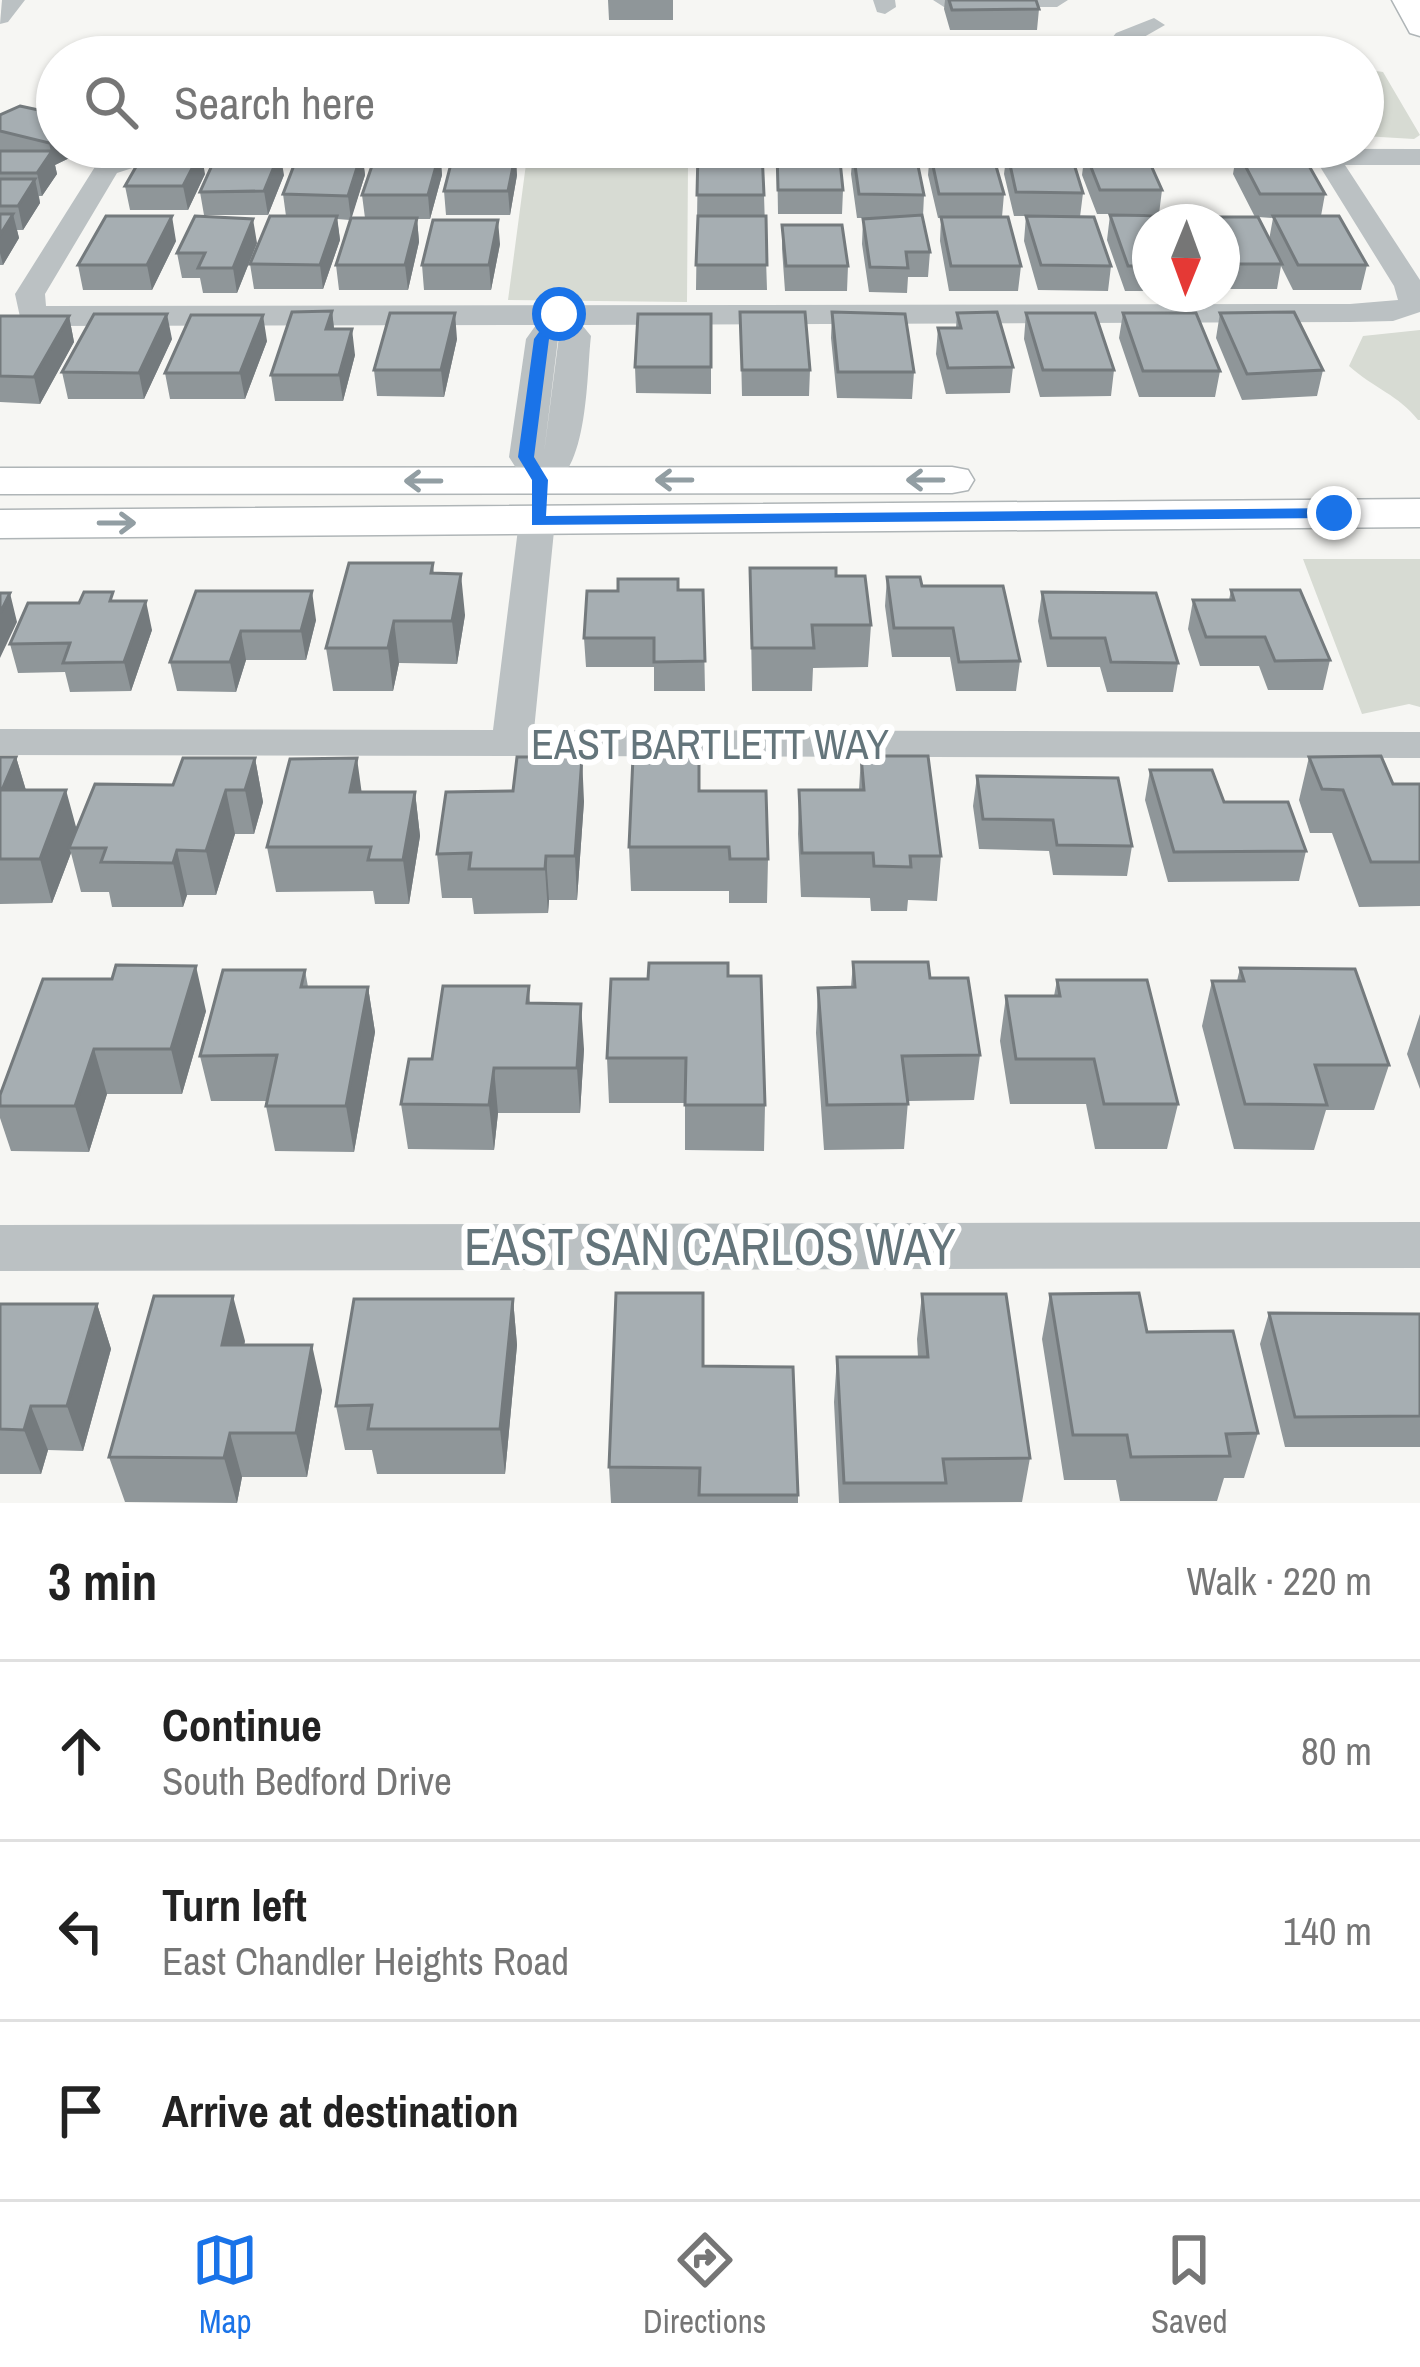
<!DOCTYPE html>
<html lang="en">
<head>
<meta charset="utf-8">
<style>
	:root { --surface:#fff; --page:#f6f6f6; --text:#222; --muted:#767676; --line:#e0e0e0; --accent:#1a73e8 }
	body { margin:0; font-family:"Archivo Narrow",sans-serif; background:var(--page); color:var(--text) }
	.compass { position:absolute; left:1132px; top:204px; width:108px; height:108px; border-radius:50%; background:var(--surface); box-shadow:0 3px 9px #0004; rotate:181deg }
	.stop { position:absolute; width:36px; height:36px; margin:-27px; border:9px solid #1a73e8; border-radius:50%; background:#fff }
	.stop.end { background:#1a73e8; border-color:#fff; box-shadow:0 3px 12px #0008 }
	.list { margin:0; padding:0; list-style:none }
	h2 { display:flex; justify-content:space-between; align-items:center; height:156px; margin:0; padding:0 48px; font-size:51px }
	h2 small { font-size:39px; font-weight:400; color:var(--muted) }
	.list li { display:grid; grid-template-columns:78px 1fr auto; gap:36px; align-items:center; box-sizing:border-box; height:180px; padding:0 48px; border-top:3px solid var(--line) }
	.list b { display:block; font-size:45px; white-space:nowrap }
	.list p { margin:0; font-size:39px; white-space:nowrap; color:var(--muted) }
	.list em { font-size:39px; font-style:normal; color:var(--muted) }
	.icon { flex:none; width:66px; height:66px; fill:none; stroke:currentColor; stroke-width:2; stroke-linecap:round; stroke-linejoin:round }
	.map { position:relative; flex:none; width:1420px; height:1503px; overflow:hidden }
	.search { position:absolute; background:var(--surface); box-shadow:0 3px 9px #0004; left:36px; right:36px; top:36px; height:132px; display:flex; align-items:center; gap:30px; box-sizing:border-box; padding:0 42px; border-radius:66px; color:var(--muted); font-size:45px }
	.sheet { height:696px; background:var(--surface) }
	nav { display:flex; justify-content:space-around; align-items:center; box-sizing:border-box; height:168px; border-top:3px solid var(--line); background:var(--surface); font-size:33px; color:var(--muted) }
	nav a { display:grid; justify-items:center; gap:6px }
	nav .on { color:var(--accent) }
	.map>svg:first-child { display:block }
</style>
</head>
<body>
<div class="map">
<svg width="1420" height="1503" viewBox="0 0 1420 1503">
	<rect width="100%" height="100%" fill="#f6f6f3"/>
	<path fill="#d7dbd3" d="M1363 69 1383 72 1420 135 1414 139 1363 136Z
		M526 164 688 165 687 302 508 300Z
		M1420 330V420H1418C1400 396 1372 387 1349 366L1363 336Z
		M1303 559H1420V707L1409 704 1362 714Z"/>
	<g fill="none" stroke-linecap="round" stroke-linejoin="round">
		<g stroke="#afb5b7" stroke-width="3">
			<path id="major" d="M1392 0H1420V36L1410 33Z
				M952 467 968 470 974 480 968 490 952 493 0 494V468Z
				M1420 499V527L0 538V510Z"/>
		</g>
		<path fill="#bbc1c3" fill-rule="evenodd" d="M2 0H25L8 22 0 24Z
			M873 0H895L896 7 885 14 877 12Z
			M933 0H1068L1057 7H944Z
			M1154 18 1165 25 1137 41 1144 57H1120L1112 38 1116 33Z
			M144 147 1420 149V165H1345L1420 280V312L1393 321 1350 322 582 325 591 336C586 375 590 503 528 487L509 457 526 339 536 325 49 326 20 317 15 294 98 162ZM151 162 1319 165 1394 286 1398 300 1350 304 46 306 45 294 117 173ZM559 336 544 453 558 339Z
			M537 510 550 513 555 521 534 730 1420 732V758L0 755V729L493 730 519 521 524 513Z
			M1420 1222V1268L0 1271V1225Z"/>
		<use href="#major" fill="#fff" fill-rule="evenodd"/>
	</g>
	<path fill="#8f9699" fill-rule="evenodd" d="M608 0H673V20H609Z
		M945 0H1036L1039 9 1037 30H950L944 9Z
		M0 115 57 147H92L55 165 57 174 42 196H39L40 203 23 230H17L19 238 3 265H0Z
		M1237 150 1325 194 1321 216 1367 265 1361 290H1293L1281 266 1277 289H1222V222H1191L1192 217H1255L1233 174ZM1258 217 1273 218 1269 240Z
		M777 151 843 190 842 214H778Z
		M853 151 924 195 923 216 930 252 928 277H908L907 293 869 292 862 244 863 219 875 218H857L851 174Z
		M1007 151 1083 193 1080 217 1111 266 1108 291 1038 290 1024 241 1026 216H1040H1014L1004 174Z
		M362 152 365 175 351 218H365L362 195 440 152 442 175 430 219H417L419 242 408 290H339L336 265 350 220 337 219 340 240 323 289H254L250 264 286 216 283 194Z
		M698 152 764 195 767 290H696Z
		M930 152 1004 194 1002 217 1021 266 1018 291H949L940 241 941 218H938L928 175Z
		M1085 152 1162 190 1159 214H1097L1082 175Z
		M205 174 188 210H130L125 186Z
		M284 175 268 215H204L200 192Z
		M517 175 510 215H446L444 191Z
		M1110 215 1150 222V291H1125L1107 240Z
		M782 225 848 266 847 291H785L782 249Z
		M176 241 152 290H83L78 265Z
		M257 243 237 293H203L200 278H182L177 253Z
		M500 244 491 290H424L422 265Z
		M332 311 334 329 355 355 343 401H275L271 375Z
		M740 312 810 370 809 396H742Z
		M832 312 914 372 912 399 837 398 831 338Z
		M957 313 1013 367 1010 393 946 394 936 354 938 328H956Z
		M1026 313 1114 370 1111 396 1040 397 1024 339Z
		M1123 313 1220 371 1215 397H1139L1119 338Z
		M1220 313 1323 370 1317 396 1242 400 1216 338Z
		M711 314V394L636 393 635 367Z
		M0 316H69L74 342 40 404 0 402Z
		M172 339 144 399H68L62 372Z
		M457 339 444 397 377 396 374 370Z
		M267 341 245 399H170L165 373Z
		M433 563 434 574 465 615 457 664 399 663 393 691H333L326 648Z
		M750 568 836 576 871 625 868 667 813 668 812 691H752Z
		M887 577 922 586 1020 661 1016 691H956L950 657H892L885 606Z
		M703 590 705 691H654V667H586L584 638Z
		M1231 590 1330 660 1323 690H1268L1259 666H1200L1188 629 1193 600H1229Z
		M196 591 316 620 306 660H246L236 692 177 691 170 662Z
		M1042 592 1178 663 1173 692H1107L1100 667H1047L1038 621Z
		M115 601 152 630 131 691 70 692 65 672 18 673 10 644Z
		M861 756 941 856 937 901 908 900 907 911H871L870 898 801 897 798 834 799 790H859Z
		M0 757H16L26 790 76 830 173 785 255 758 263 802 254 834H235L216 895H187L183 907H112L109 892H81L71 853 52 903 0 904Z
		M1309 757 1393 784H1420V906L1359 907 1332 833H1310L1299 800Z
		M1150 770 1224 802 1306 851 1299 881 1168 882 1145 800Z
		M977 776 1132 846 1127 876 1053 875 1049 851 979 849 973 806Z
		M699 791 768 859 767 903H729V891H631L629 847Z
		M362 792H415L420 836 409 904H375L373 891 276 892 267 847Z
		M584 801 577 900H549L548 913 474 914 472 898H442L437 854Z
		M853 962 930 978 980 1055 974 1100 908 1101 904 1149 824 1150 816 1033 818 988 851 987Z
		M1240 968 1389 1065 1374 1110H1326L1314 1150 1234 1149 1202 1026 1212 981H1237Z
		M305 970 308 987H368L375 1032 354 1152 275 1151 266 1106 267 1101H211L200 1056Z
		M728 976 765 1105 764 1151 685 1150V1103H609L607 1058Z
		M43 979 206 1011 182 1094H107L89 1152 11 1151 0 1118V1095Z
		M1057 980 1178 1104 1167 1149H1095L1086 1104H1010L1000 1041 1006 996H1054Z
		M529 986 530 1003 584 1049 580 1113H498L494 1150 408 1149 401 1104 432 1059Z
		M1420 1014V1089L1407 1054Z
		M922 1294 1030 1458 1022 1502 839 1503 834 1402 837 1357H918L917 1339Z
		M1050 1294 1147 1332 1258 1433 1244 1478H1224L1217 1501H1120L1116 1480H1064L1042 1339Z
		M513 1299 517 1345 505 1474H377L372 1450H345L336 1406Z
		M0 1304H97L111 1349 83 1451 48 1450 41 1474H0Z
		M1269 1313 1420 1314V1447H1285L1260 1344Z
		M245 1341 244 1345 322 1390 307 1477H242L237 1503 125 1502 109 1457Z
		M703 1366 798 1495V1503H611L609 1467Z"/>
	<path fill="#747a7d" d="M57 139V147H92L55 165 57 174 42 196 37 173 51 152 49 143Z
		M201 151 205 174 188 210 183 186Z
		M280 152 284 175 268 215 264 191Z
		M362 152 365 175 351 220 348 196Z
		M440 152 442 175 430 219 428 195Z
		M516 152 517 175 510 215 508 191Z
		M35 179 40 203 23 230 18 206Z
		M13 214 19 238 3 265 0 253V235Z
		M172 216 176 241 152 290 147 265Z
		M337 216 340 240 323 289 320 265Z
		M417 218 419 242 408 290 405 265Z
		M253 219 257 243 237 293 233 268Z
		M498 220 500 244 491 290 489 265Z
		M332 311 335 337 326 329Z
		M455 313 457 339 444 397 441 370Z
		M167 314 172 339 144 399 139 373Z
		M263 315 267 341 245 399 240 373Z
		M69 316 74 342 40 404 34 377Z
		M352 329 355 355 343 401 339 375Z
		M461 574 465 615 457 664 452 621Z
		M312 591 316 620 306 660 301 631Z
		M10 593 17 622 0 658V613Z
		M146 601 152 630 131 691 124 662Z
		M394 621 399 663 393 691 388 648Z
		M241 631 246 660 236 692 230 662Z
		M16 757 29 801 2 790Z
		M582 757 584 801 577 900 575 856Z
		M255 758 263 802 254 834 245 790Z
		M357 758 363 802 350 792Z
		M66 790 78 834 69 848 71 853 52 903 40 859Z
		M226 790 235 834 216 895 206 851Z
		M415 792 420 836 409 904 403 860Z
		M177 850 187 895 183 907 173 863Z
		M546 856 549 900 548 913 545 869Z
		M196 966 206 1011 182 1094 171 1049Z
		M368 987 375 1032 354 1152 346 1106Z
		M581 1004 584 1049 580 1113 577 1068Z
		M94 1049 107 1094 89 1152 75 1106Z
		M494 1068 498 1113 494 1150 489 1105Z
		M233 1296 245 1341 234 1389 222 1345Z
		M513 1299 517 1345 505 1474 500 1429Z
		M97 1304 111 1349 83 1451 67 1406Z
		M312 1345 322 1390 307 1477 296 1433Z
		M31 1406 48 1450 41 1474 24 1430Z
		M230 1433 242 1477 237 1503 224 1458Z"/>
	<path fill="#a6aeb2" stroke="#747a7d" stroke-width="3" d="M949 0H1036L1039 9 952 10Z
		M20 106 57 114V139L49 143 0 131V115Z
		M1237 150H1300L1325 194H1260Z
		M0 151H52L37 173H0Z
		M145 151H201L183 186H125Z
		M377 151 440 152 428 195H362Z
		M777 151H839L843 190H778Z
		M853 151H915L924 195 859 194Z
		M1007 151H1070L1083 193 1016 192Z
		M218 152H280L264 191 200 192Z
		M299 152H362L348 196 283 194Z
		M454 152H516L508 191H444Z
		M698 152H762L764 195H697Z
		M930 152H992L1004 194H939Z
		M1085 152H1145L1162 190H1100Z
		M0 179H35L18 206H0Z
		M0 214H13L0 235Z
		M922 215 930 252H906L908 268 870 267 863 219Z
		M1110 215 1175 216 1178 222H1150V266H1128Z
		M106 216H172L147 265H78Z
		M195 216 253 219 233 268H198L205 253H177Z
		M270 216H337L320 265 250 264Z
		M698 216H766L767 265H696Z
		M1026 216 1094 217 1111 266 1041 265Z
		M1273 216H1339L1367 265H1298Z
		M941 217H1008L1021 266H951Z
		M1192 217H1258L1282 264H1222V222H1194Z
		M351 218H417L405 265H336Z
		M433 220H498L489 265H422Z
		M782 225H842L848 266H786Z
		M332 311 326 329H352L339 375H271L292 312Z
		M740 312H805L810 370H742Z
		M832 312 905 314 914 372H838Z
		M997 312 1013 367 948 368 938 328H961L957 313Z
		M1294 312 1323 370 1247 374 1220 313Z
		M390 313H455L441 370H374Z
		M1026 313H1095L1114 370H1043Z
		M1123 313H1196L1220 371H1143Z
		M94 314H167L139 373 62 372Z
		M638 314H711V367H635Z
		M191 315H263L240 373H165Z
		M0 316H69L34 377 0 376Z
		M349 563H433L431 573 461 574 452 621H394L388 648H326Z
		M750 568H836V576H865L871 625H812L814 648H752Z
		M887 577H920L922 586H1003L1020 661 959 662 953 628H894Z
		M618 579H678V590H703L705 661 654 662V638H584L587 591H618Z
		M1231 590H1300L1330 660 1275 661 1265 637H1206L1193 600H1234Z
		M196 591H312L301 631H241L230 662H170Z
		M84 592H113L110 601H146L124 662 63 663 70 643 10 644 28 603H79Z
		M1042 592 1156 593 1178 663 1111 662 1105 638H1051Z
		M0 593H10L0 613Z
		M861 756H928L941 856H910L911 867 874 866 873 853H802L799 790H864Z
		M1381 756 1393 784H1420V862H1371L1343 790 1322 789 1309 757Z
		M0 757H16L2 790H66L40 859H0Z
		M517 757H582L575 856H546L545 869H469L471 853 437 854 446 792 513 791Z
		M633 757H699V791H766L768 859H730L729 847H629Z
		M183 758H255L245 790H226L206 851 177 850 173 863 101 862 106 848H69L95 784 173 785Z
		M357 758 350 792H415L403 860H368L371 847H267L290 759Z
		M1150 770H1212L1224 802H1288L1306 851 1174 852Z
		M977 776 1118 778 1132 846 1057 845 1053 820 983 819Z
		M853 962H928L930 978H968L980 1055 902 1056 908 1104 827 1105 818 988 855 987Z
		M649 963H728V976H761L765 1105H685L686 1058H607L611 979H648Z
		M116 965 196 966 171 1049H94L75 1106H0V1095L43 979H112Z
		M1240 968 1355 969 1389 1065H1315L1327 1105 1245 1104 1212 981H1244Z
		M223 970H305L301 987H368L346 1106H266L277 1055 200 1056Z
		M1057 980H1147L1178 1104H1104L1094 1059H1016L1006 996H1060Z
		M443 986H529L527 1003 581 1004 577 1068H494L489 1105 401 1104 409 1059H432Z
		M616 1293H703V1366L793 1367 798 1495H699L700 1468 609 1467Z
		M1139 1293 1147 1332 1233 1331 1258 1433 1226 1434 1230 1456 1131 1457 1127 1435H1073L1050 1294Z
		M922 1294H1006L1030 1458 943 1459 946 1483H844L837 1357H928Z
		M154 1296H233L222 1345H312L296 1433H230L224 1458 109 1457Z
		M354 1299H513L500 1429H368L372 1405 336 1406Z
		M0 1304H97L67 1406H31L24 1430 0 1429Z
		M1269 1313 1420 1314V1416L1295 1417Z"/>
	<defs><path id="oneway-shaft" d="M-6 0H5M1.5-3L5.5 0L1.5 3" fill="none" stroke-width="1.6" stroke-linecap="round" stroke-linejoin="round" transform="scale(3)"/></defs>
	<g stroke="#929ea3">
		<use href="#oneway-shaft" transform="translate(674 480) rotate(180)"/>
		<use href="#oneway-shaft" transform="translate(925 480) rotate(180)"/>
		<use href="#oneway-shaft" transform="translate(423 481) rotate(180)"/>
		<use href="#oneway-shaft" transform="translate(117 523)"/>
	</g>
	<path fill="#1a73e8" d="M554 311 566 314 549 339 534 457 548 480 546 516 1334 508 1343 513 1334 518 532 525V480L518 457 534 339Z"/>
	<g text-anchor="middle" stroke-width="12" stroke-linejoin="round" paint-order="stroke">
		<g font-size="42" fill="#64757b" stroke="#fff">
			<text x="710" y="759">EAST BARTLETT WAY</text>
		</g>
		<g font-size="51" fill="#64757b" stroke="#fff">
			<text x="710" y="1265">EAST SAN CARLOS WAY</text>
		</g>
	</g>
</svg>
<svg class="compass" viewBox="-18 -18 36 36"><path d="M0-13l5 13h-10z" fill="#e53935"/><path d="M0 13l5-13h-10z" fill="#767676"/></svg>
<div class="stop" style="left:559px;top:314px"></div>
<div class="stop end" style="left:1334px;top:513px"></div>
<div class="search"><svg class="icon" aria-label="search" viewBox="0 0 24 24"><circle cx="10" cy="10" r="6"/><path d="M15 15l6 6"/></svg>Search here</div>
</div>
<section class="sheet">
<h2>3 min<small>Walk · 220 m</small></h2>
<ul class="list">
<li><svg class="icon" aria-label="ahead" viewBox="0 0 24 24"><path d="M12 20V5M6 11l6-6 6 6"/></svg><div><b>Continue</b><p>South Bedford Drive</p></div><em>80 m</em></li>
<li><svg class="icon" aria-label="left" viewBox="0 0 24 24"><path d="M17 20v-9H6M10 6l-5 5 5 5"/></svg><div><b>Turn left</b><p>East Chandler Heights Road</p></div><em>140 m</em></li>
<li><svg class="icon" aria-label="arrive" viewBox="0 0 24 24"><path d="M6 21V4h12l-3 4 3 4H6"/></svg><div><b>Arrive at destination</b></div></li>
</ul>
</section>
<nav>
<a class="on"><svg class="icon" aria-label="map" viewBox="0 0 24 24"><path d="M3 6l6-2 6 2 6-2v14l-6 2-6-2-6 2zM9 4v14M15 6v14"/></svg>Map</a>
<a><svg class="icon" aria-label="directions" viewBox="0 0 24 24"><path d="M12 3l9 9-9 9-9-9zM9 14v-3h6M13 9l2 2-2 2"/></svg>Directions</a>
<a><svg class="icon" aria-label="saved" viewBox="0 0 24 24"><path d="M7 4h10v16l-5-4-5 4z"/></svg>Saved</a>
</nav>
</body>
</html>
